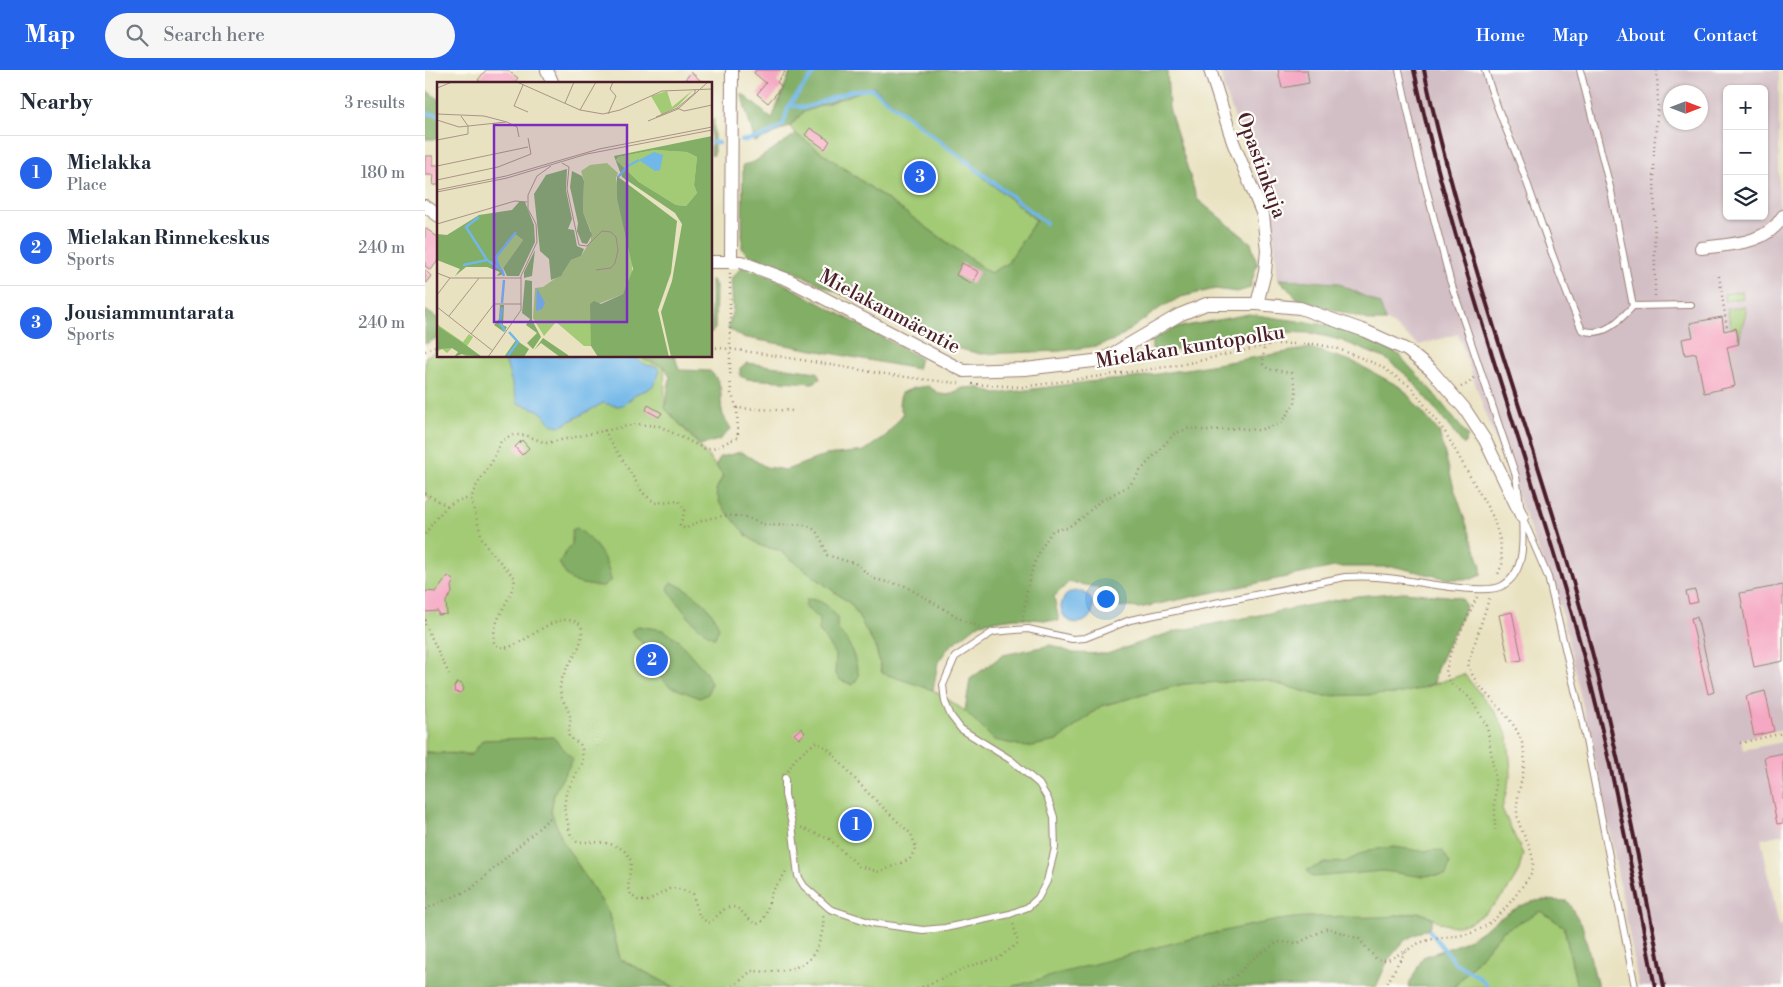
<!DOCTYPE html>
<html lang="en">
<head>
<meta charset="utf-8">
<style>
	:root { --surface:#fff; --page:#f6f6f7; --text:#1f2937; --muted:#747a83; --line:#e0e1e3; --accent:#2563eb }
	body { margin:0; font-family:"Libre Bodoni",serif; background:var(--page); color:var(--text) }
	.controls { position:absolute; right:15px; top:15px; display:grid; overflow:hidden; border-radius:8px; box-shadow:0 1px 4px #0004 }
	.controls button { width:45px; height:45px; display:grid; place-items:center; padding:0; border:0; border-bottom:1px solid var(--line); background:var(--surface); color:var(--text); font:25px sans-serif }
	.compass { position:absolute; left:1238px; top:15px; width:45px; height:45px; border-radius:50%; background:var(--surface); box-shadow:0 1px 4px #0004; rotate:90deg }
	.you { position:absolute; left:680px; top:528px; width:18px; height:18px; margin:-12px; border:4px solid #fff; border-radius:50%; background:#1a73e8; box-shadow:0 0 0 8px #1a73e833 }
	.badge { display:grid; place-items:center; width:32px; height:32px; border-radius:50%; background:var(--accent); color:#fff; font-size:16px; font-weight:700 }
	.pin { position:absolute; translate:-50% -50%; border:2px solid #fff; box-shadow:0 1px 5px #0006 }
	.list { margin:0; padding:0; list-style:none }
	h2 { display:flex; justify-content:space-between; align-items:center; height:65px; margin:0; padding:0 20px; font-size:21px }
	h2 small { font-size:16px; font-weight:400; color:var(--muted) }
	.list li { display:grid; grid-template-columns:32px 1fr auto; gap:15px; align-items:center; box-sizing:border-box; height:75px; padding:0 20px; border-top:1px solid var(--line) }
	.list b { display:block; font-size:19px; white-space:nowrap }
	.list p { margin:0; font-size:16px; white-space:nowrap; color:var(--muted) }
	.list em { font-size:16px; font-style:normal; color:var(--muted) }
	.icon { flex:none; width:28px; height:28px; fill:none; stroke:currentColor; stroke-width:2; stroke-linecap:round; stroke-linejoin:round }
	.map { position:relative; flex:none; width:1358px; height:917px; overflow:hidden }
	header { display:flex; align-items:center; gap:30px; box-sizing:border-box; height:70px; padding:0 25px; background:var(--accent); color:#fff }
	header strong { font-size:24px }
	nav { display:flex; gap:28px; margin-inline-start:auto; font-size:18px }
	.search { width:350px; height:45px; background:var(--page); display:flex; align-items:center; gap:12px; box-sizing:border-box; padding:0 18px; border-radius:28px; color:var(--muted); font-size:19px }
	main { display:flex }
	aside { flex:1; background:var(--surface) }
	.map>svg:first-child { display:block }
</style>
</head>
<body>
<header>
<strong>Map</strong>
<div class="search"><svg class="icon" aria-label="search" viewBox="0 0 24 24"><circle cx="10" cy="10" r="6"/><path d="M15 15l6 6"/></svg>Search here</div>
<nav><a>Home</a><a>Map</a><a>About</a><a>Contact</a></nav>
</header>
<main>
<aside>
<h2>Nearby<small>3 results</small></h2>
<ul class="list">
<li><span class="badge">1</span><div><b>Mielakka</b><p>Place</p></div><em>180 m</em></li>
<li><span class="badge">2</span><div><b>Mielakan Rinnekeskus</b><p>Sports</p></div><em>240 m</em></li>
<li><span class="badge">3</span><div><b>Jousiammuntarata</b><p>Sports</p></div><em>240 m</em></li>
</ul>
</aside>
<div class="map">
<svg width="1358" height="917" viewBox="0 0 1358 917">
	<rect width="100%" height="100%" fill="#fdfcf7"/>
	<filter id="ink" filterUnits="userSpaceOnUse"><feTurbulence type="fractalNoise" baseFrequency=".02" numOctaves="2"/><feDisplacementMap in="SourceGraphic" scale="10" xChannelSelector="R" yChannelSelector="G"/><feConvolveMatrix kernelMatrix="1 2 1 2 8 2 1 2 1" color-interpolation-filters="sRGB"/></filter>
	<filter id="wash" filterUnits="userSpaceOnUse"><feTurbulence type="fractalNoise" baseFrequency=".0096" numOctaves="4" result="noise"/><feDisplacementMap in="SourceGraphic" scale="20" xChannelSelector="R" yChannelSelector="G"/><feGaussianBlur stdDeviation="1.12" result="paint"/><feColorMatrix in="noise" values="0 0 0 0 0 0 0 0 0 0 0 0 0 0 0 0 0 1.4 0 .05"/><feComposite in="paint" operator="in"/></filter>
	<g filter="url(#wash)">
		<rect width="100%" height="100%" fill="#e9e2c1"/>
		<path fill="#d2bec5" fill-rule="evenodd" d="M795 0H1354V132L1358 165V659L1316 669 1318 680 1358 672V764L1336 769 1354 856 1358 855V917H1214L1179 730 1135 536 1062 348 1033 264 994 275 913 213 853 209 847 148 798 16ZM1302 19H1339V146H1302ZM1246 22H1276V52H1246Z"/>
		<path fill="#a3ca74" stroke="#767450" d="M448 17 611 150 582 194 565 203 371 64 365 57 378 42Z
			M1317 221 1318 228 1300 231 1299 224Z
			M1319 236 1321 242 1314 269 1312 258H1306L1302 239Z
			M14 280V286H239L240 338C260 361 281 381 298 406L291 420 336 476 354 480 427 535 451 578 457 603 508 620 540 641 569 670 632 671 676 636 758 614 839 610 896 626 971 624 995 619 1039 604 1070 642 1083 666 1086 702 1077 739 1098 784C1096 791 1095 800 1091 806 1083 824 1050 858 1029 856 1015 855 1005 845 993 842L588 917H249L195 889 183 841 138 772 126 742 129 723 147 689 0 682V436L5 429 0 426V287Z
			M1116 840 1139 857 1152 917H1029L1078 861Z"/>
		<path fill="#82ae66" stroke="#666648" d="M366 0H742L744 38 772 129 826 173 832 194 825 218 812 222 790 219 756 227 735 238 692 269 672 276 635 281 555 284 524 276 368 201 322 184 317 178 318 95 329 92 371 64 565 203 582 194 611 150 448 17 378 42 365 56 330 72 316 23 347 49Z
			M0 20 14 29V69H0Z
			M286 49H289V85H286Z
			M317 197 347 207 495 288 492 299 317 267 303 258 308 239 306 208Z
			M286 209 291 215 290 259 286 263Z
			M853 209 913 213 955 234 961 251H947L873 229Z
			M0 240 14 249V267L0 274Z
			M824 244 915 257 973 284 1006 320 1043 366 1039 375 984 307 961 289 915 270 886 263 853 262 741 281 727 279V269L750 258Z
			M885 278 929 292 977 318 1014 362 1029 418 1056 496V505L1047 509H1023L971 497H909L714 538 689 536 671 517 644 512 629 527 634 551 590 548 555 553 524 577 513 592 508 620 457 603 451 578 427 535 354 480 336 476 322 466 295 434 291 420 298 406 291 396 295 387 316 382 341 397 361 400 401 385 439 381 462 365 478 344 474 334 476 323 489 318 503 316 515 324 523 325 538 318 552 317 571 324 662 312 709 308Z
			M218 286H250L254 300 285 301C300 316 294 322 297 341 298 347 303 353 306 359L294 370 275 375 240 338 245 307 240 297 219 290Z
			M322 293 392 302 395 309 388 313 322 309 315 306V298Z
			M152 458C171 472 182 488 186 510L177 517C154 513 144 516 134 492L147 474V460Z
			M246 512C268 522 285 534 294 557L290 568C270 559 255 537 243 519Z
			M980 522 1032 527 1038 530 1041 537 1012 598 1009 613 995 619 971 624 896 626 839 610 758 614 676 636 632 671 602 677 569 670 540 641 545 609 578 585 626 575 648 583 682 584 747 562 932 526Z
			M382 529C396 529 404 536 412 547V559C426 571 430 589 434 606L428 615 415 610 410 603 411 586 394 560V548L380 537Z
			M213 556 238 560 251 568 280 601 286 613 283 624 275 628 244 616 223 595 218 574 206 561Z
			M128 667 148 689 129 723 126 742 138 772 183 841 195 889 249 917H0V682L46 685 58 670Z
			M969 777 996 781 1017 780 1025 793 1021 805 992 806 959 801 887 807 882 800 900 793 920 792 944 780Z
			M1118 830 1142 831 1157 855 1173 917H1152L1139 857 1116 841 1078 861 1029 917H983L998 887C1013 881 1032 877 1046 868 1069 855 1090 832 1118 830Z
			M993 842 1008 849 1005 857 980 870 963 890 951 917H586C674 893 763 866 854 850 899 842 947 853 993 842Z"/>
		<path fill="#71b7e8" stroke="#5e6b8a" d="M83 286H207L221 295 232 297 235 301C232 308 229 318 221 320 217 322 213 322 210 325 197 337 197 338 178 333L136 356 126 354C115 337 110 340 93 333L81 293Z
			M636 537a16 16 0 1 1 32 0a16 16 0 1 1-32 0Z"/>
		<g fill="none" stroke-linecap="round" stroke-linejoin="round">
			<path stroke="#71b7e8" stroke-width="4" d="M364 35 380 38 426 21 447 19 621 153
				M0 43 14 45
				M316 71 337 67 358 55 364 35 392 0
				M286 72 294 73
				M1004 860 1030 893 1054 907 1063 917"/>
		</g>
		<g id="blocks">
			<path fill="#f5a8c3" d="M61 0H82L93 8 88 14H58L53 10Z
				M331 0H357L360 2 352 12 357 17 343 33 332 24 341 13 329 3Z
				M853 0H882L884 13 857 18Z
				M266 2 276 11 274 14H257Z
				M385 58 405 71 400 79 380 65Z
				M0 86H8V95H14V115H8L9 105H0Z
				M0 158 14 168V189L6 200 0 196Z
				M537 193 554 202 547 214 531 205Z
				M0 200 6 206 0 214Z
				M1297 247 1299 261 1311 258 1314 274 1302 277 1310 316 1279 323 1271 283 1260 285 1257 269 1268 267 1265 253Z
				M223 335 237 343 234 347 221 340Z
				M97 370 104 378 97 385 90 377Z
				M23 506 29 511 26 516 27 523 21 531 22 544 13 545V541L0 542V521L11 522Z
				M1358 515V591L1329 597 1315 523Z
				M1270 520 1273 532 1264 534 1261 522Z
				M1087 542 1097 590 1084 592 1074 545Z
				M1272 547 1289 622 1283 624 1266 548Z
				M32 612 37 614 39 619 35 623 30 622 29 617Z
				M1340 621 1349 661 1329 666 1321 626Z
				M376 658 380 663 374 669 369 664Z
				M1358 683V753L1352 754 1339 687Z"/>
		</g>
	</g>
	<g filter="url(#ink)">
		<use href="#blocks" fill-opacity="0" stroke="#9a8076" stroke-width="1"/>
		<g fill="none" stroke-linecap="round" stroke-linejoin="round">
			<g stroke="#9a8076" stroke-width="8">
				<path id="service" d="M974 0 994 91 1025 210 1091 406 1095 434
					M1060 0C1070 37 1087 71 1100 107 1118 158 1135 210 1157 260 1179 268 1194 251 1208 236L1266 235
					M1155 0 1186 121 1208 236
					M1099 451 1123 507 1156 645 1210 917
					M360 708V725L367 754 373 806 379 816 405 839 447 853 498 860 520 858 585 844 603 837 613 828 622 811 630 778 629 747 623 729 614 714 586 690 536 659 526 646 520 632 518 615 530 587 568 562 603 559 647 569 660 568 705 550 920 507C935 506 948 506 963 508 986 510 1058 526 1077 516 1101 503 1098 469 1097 446"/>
			</g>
			<g stroke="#9a8076" stroke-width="14">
				<path id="minor" d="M122 0 128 14
					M785 0 808 72 838 145 842 180 840 202 832 234
					M0 136 14 146
					M1276 178C1306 174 1341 175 1358 146
					M286 192H316L364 210 539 301 600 299 677 290 754 245 781 234H832L875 238 940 261 982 280 1006 300 1039 338 1060 370 1097 447
					M306 192 307 0"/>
			</g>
			<path stroke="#9a8076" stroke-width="2.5" stroke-dasharray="1 4" stroke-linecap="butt" d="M305 203V297L306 323 312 338 369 341
				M1294 206 1302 258
				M1230 226 1229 79 1233 35 1232 0
				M286 277C370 286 451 306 534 313
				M0 281 14 274
				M547 314 597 317 755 295 848 274H890L911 278 954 295 986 317 1020 362 1068 447 1075 470 1077 494 1072 507
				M1036 317 1044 313 1049 307
				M312 338 313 367 290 378 280 379 234 356 212 354 121 373 100 365H87L76 371 67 392 50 418 46 429 57 468 63 479 90 508C87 531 67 547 69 572L73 577C97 584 129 534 156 555 162 579 138 594 135 617 134 629 144 637 145 647 146 654 143 660 144 667L155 674 157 679 158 692 141 723 139 738 146 766 152 772C170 772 200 770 206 792L203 818 206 825 214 831H223L244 819 251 818 268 824 274 846 283 853C291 849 297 838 305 837 315 836 317 844 324 849 342 866 342 831 347 822 352 814 358 808 362 799
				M179 360 218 423 230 433 253 430 260 440 255 455 260 459C278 448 302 442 323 448 330 450 337 455 345 455 357 457 376 451 387 458 395 463 399 477 402 485L431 494 449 509 480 516 539 551 558 558
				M0 423 22 436
				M0 464C12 447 23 428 46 429
				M1052 527 1025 584 1021 602 1025 613 1045 628 1062 656 1070 708V760
				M0 550H3
				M598 551C602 513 606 491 628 460L642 458 659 446 674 432 705 415 716 400 749 364 764 358 783 361 813 358 833 360 855 354 870 333 871 320 866 303 843 299 838 294 839 276
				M0 554 24 604
				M1315 673 1358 663
				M363 701 370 689 391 672 403 679 442 722 486 764 491 777 485 789 454 802 434 796 404 769 375 757
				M0 839 46 819 126 747
				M308 917 326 901C342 902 367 902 381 892 393 883 400 859 398 845
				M497 917 548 895 574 888 593 873 588 853
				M789 917 812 905 827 889 853 872 873 873 903 858 934 869 952 890H963L982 880
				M960 917C966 908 976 884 984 879 1002 865 1026 869 1046 863 1067 856 1081 838 1094 821 1099 813 1108 805 1108 795 1109 776 1092 760 1092 741 1091 717 1106 695 1096 670 1085 639 1051 623 1043 594L1065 526"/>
			<use href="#service" stroke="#fff" stroke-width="6"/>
			<use href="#minor" stroke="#fff" stroke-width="12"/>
			<path stroke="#4a1f2b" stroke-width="4" d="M989 0C1030 190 1098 372 1151 558 1184 676 1206 797 1230 917
				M999 0C1035 168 1094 329 1143 494 1184 633 1211 775 1239 917"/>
		</g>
	</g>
	<g text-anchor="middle" stroke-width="4.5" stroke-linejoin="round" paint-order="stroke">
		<g font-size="20" fill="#4a1f2b" stroke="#fdfcf7">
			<text transform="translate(837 95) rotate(70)" y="7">Opastinkuja</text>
			<text transform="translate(465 241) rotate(28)" y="7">Mielakanmäentie</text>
			<text transform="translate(765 276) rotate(-9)" y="7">Mielakan kuntopolku</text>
		</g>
	</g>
	<g transform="translate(12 12)">
		<rect width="275" height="275" fill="#e9e2c1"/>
		<path d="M256 8 241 24 225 33 214 14 230 9 235 25ZM217 68 250 70 260 75 257 103 260 111 249 124 239 123 202 100 179 78 181 75ZM170 81 181 91 179 96 195 175V194L186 212 161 222 156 234 154 264H147L119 240 107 254 96 236 98 206 106 205 126 191 134 178 144 174 154 158V149L146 130 147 99 144 89 153 83ZM78 152 86 158 65 187 59 175ZM0 242 26 260 32 252 36 255 30 264 45 275H30L15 266 10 271 5 267 0 270Z" fill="#a3ca74"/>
		<path d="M275 54V275H234L224 230 235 199 245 142 238 131 185 95 177 74ZM217 68 250 70 260 75 257 103 260 111 249 124 239 123 202 100 179 78 181 75ZM130 87 129 108 135 137 131 147 137 148 140 164 147 167 144 174 134 178 124 194 114 198 112 177 103 169 97 112 109 93ZM135 89 145 94 147 99 146 130 155 153 150 162 145 161 140 149 141 141 133 105ZM180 94 240 139 234 191 221 228 232 275H161L154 264 153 222 157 219 164 222 186 212 196 187 180 116ZM82 120H88L97 143 98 160 82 194H70L66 186 86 158 78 152 59 175 67 192 60 194 63 190 50 185H29L18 194 23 187 0 178V152L10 153 42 133 75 128ZM98 168 95 194 87 196V190ZM88 198 95 199V238L104 255 96 267 90 261 100 251 89 243 93 237 85 231ZM63 223H67L66 243 70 245 67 250 57 243 62 237ZM2 245 26 261 45 275 25 272 17 275 21 270 15 266 1 267ZM106 256 131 273 132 275H123L104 261 97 268ZM79 258 92 267 87 275H67Z" fill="#82ae66" fill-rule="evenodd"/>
		<path d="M217 70 226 73 223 88 218 89 202 78ZM100 206 108 221 105 227 99 229Z" fill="#71b7e8"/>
		<path fill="none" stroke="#71b7e8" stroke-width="2.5" d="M181 95 191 84 202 78M42 135 29 145 50 178M26 183 50 178 65 188 67 194M62 187 59 175 79 150M65 221 67 198M65 225 63 241 68 249M70 275 81 260 72 250"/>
		<path fill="none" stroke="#a99485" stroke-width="1" d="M80 0 143 28 166 32 183 28 225 9 275 7M86 3 77 24 91 30M0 6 15 0M128 21 137 0M240 26 247 29 275 23M143 28 159 0M0 32 47 34 70 40 80 45 82 55M171 32 179 14 173 7 176 0M219 35 240 26 258 11V7M0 38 22 45 69 40M211 39 241 27 271 0M0 58 31 52V44L24 34M125 81 132 85 130 107 142 163 150 164 165 149 174 150 179 155 181 168 178 181 174 186 159 188M0 84 91 65M0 98 61 85 94 72 91 56M0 108 69 94 162 67 275 45M0 110 70 96 150 72 275 48M0 142 78 119 90 120M0 191 13 196H84M0 213 13 196M0 225 56 269M12 234 42 196M34 252 57 222H84M51 275 84 228V194L100 160 99 142 91 127V113L100 94 114 84"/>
		<path fill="#7b2cbf" fill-opacity="0.15" stroke="#7b2cbf" stroke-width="2.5" d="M57 43H190V240H57Z"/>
		<rect width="275" height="275" fill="none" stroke="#4a1f2b" stroke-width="2.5"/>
	</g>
</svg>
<div class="controls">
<button>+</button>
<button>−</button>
<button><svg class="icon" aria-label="layers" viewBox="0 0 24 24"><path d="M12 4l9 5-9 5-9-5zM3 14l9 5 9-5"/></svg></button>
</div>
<svg class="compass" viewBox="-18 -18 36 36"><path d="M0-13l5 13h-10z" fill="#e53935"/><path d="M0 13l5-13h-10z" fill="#747a83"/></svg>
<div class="you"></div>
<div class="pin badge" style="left:431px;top:755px">1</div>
<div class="pin badge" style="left:227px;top:590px">2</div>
<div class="pin badge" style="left:495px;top:107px">3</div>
</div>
</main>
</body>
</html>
